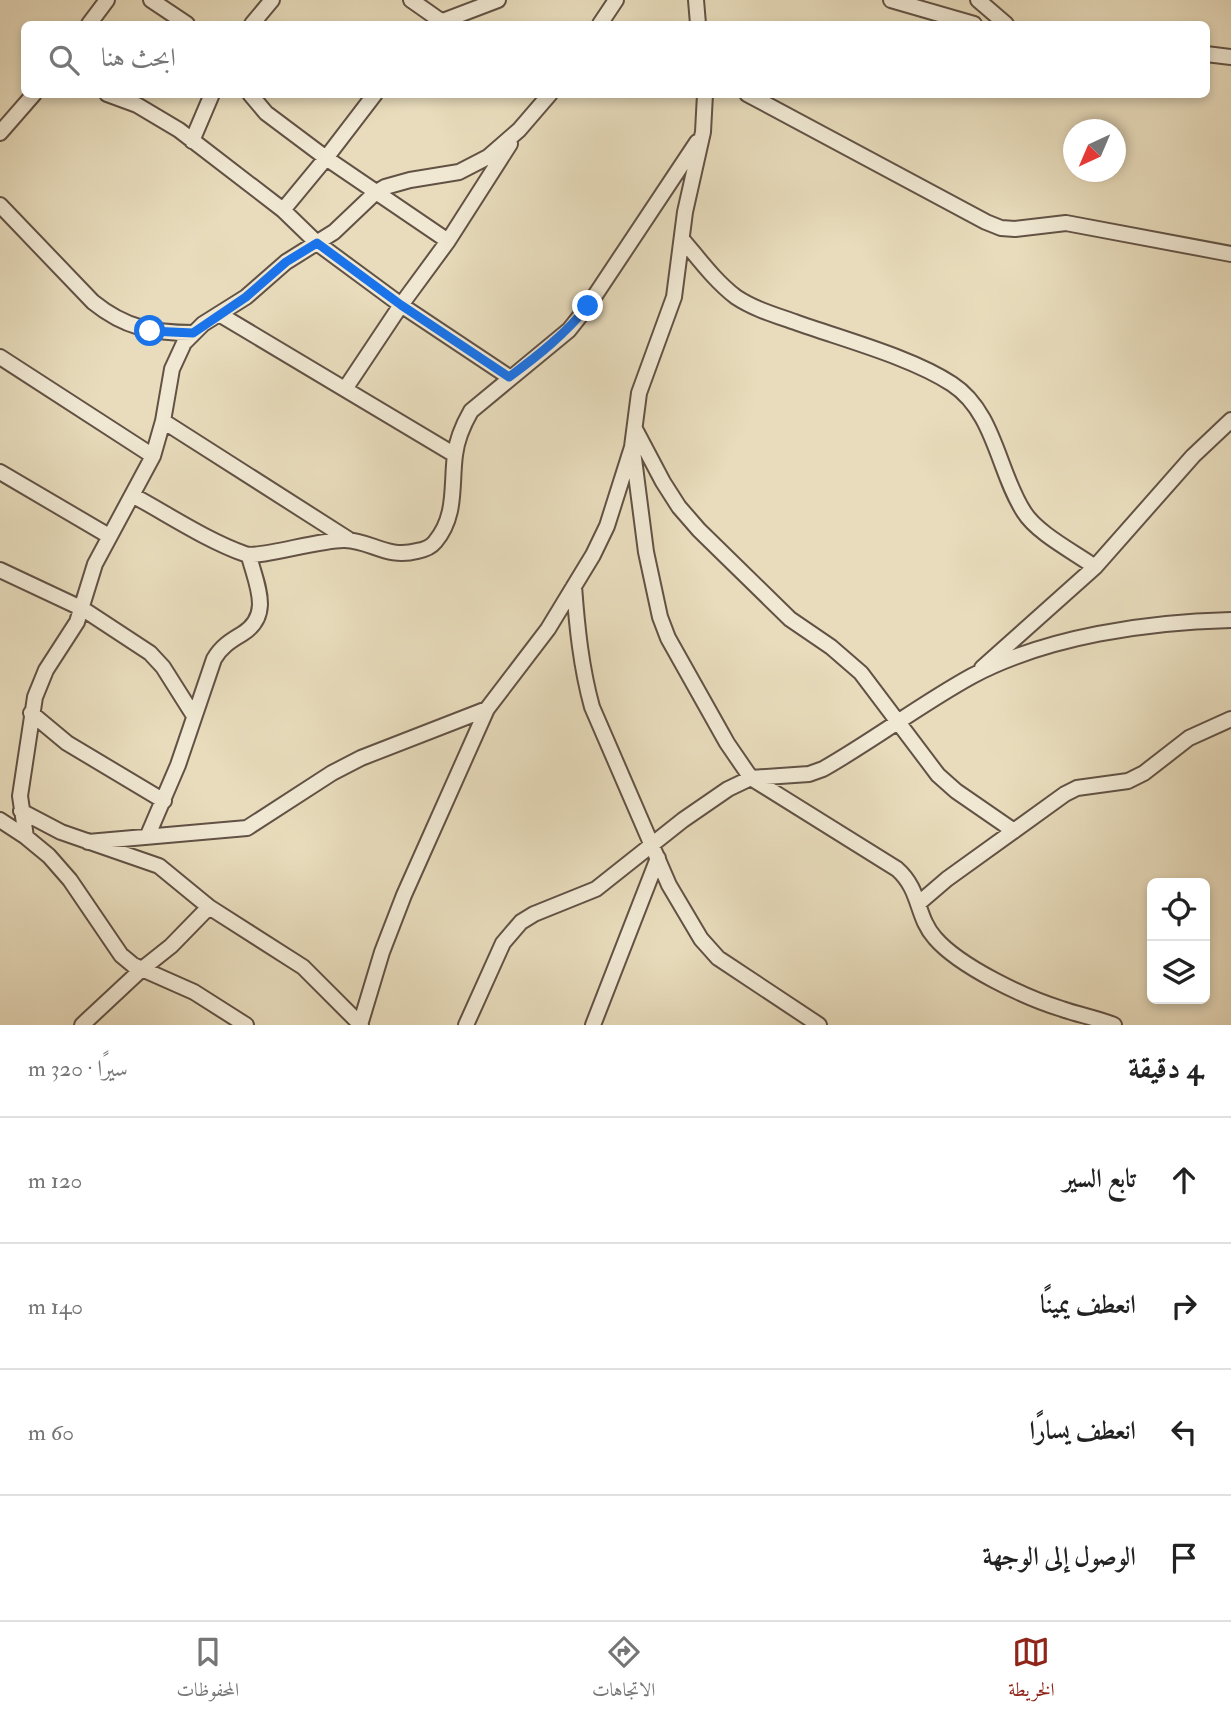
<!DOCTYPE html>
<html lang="ar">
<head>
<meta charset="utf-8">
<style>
	:root { --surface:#fff; --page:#f6f6f6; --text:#222; --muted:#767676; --line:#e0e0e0; --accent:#8f2418 }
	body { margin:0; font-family:"IM FELL Double Pica",Amiri,serif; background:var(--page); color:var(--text); direction:rtl }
	.controls { position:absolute; right:21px; bottom:21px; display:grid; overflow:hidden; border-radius:10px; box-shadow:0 4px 10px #0003 }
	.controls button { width:63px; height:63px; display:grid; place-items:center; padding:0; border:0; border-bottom:2px solid var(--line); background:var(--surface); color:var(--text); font:35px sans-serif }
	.compass { position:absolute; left:1063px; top:119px; width:63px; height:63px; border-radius:50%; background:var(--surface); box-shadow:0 4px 10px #0003; rotate:224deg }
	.stop { position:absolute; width:21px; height:21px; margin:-16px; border:5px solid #1a73e8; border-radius:50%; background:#fff }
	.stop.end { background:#1a73e8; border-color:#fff; box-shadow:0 2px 7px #0008 }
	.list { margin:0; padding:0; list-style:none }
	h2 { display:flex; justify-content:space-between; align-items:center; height:91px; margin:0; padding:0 28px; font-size:30px }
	h2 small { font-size:23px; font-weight:400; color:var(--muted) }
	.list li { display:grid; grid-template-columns:46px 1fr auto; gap:21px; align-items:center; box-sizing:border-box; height:126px; padding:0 28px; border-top:2px solid var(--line) }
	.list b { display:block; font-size:26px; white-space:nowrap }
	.list em { font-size:23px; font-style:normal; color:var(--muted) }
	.icon { flex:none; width:38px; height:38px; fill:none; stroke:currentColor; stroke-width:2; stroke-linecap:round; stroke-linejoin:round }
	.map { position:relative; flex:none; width:1231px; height:1025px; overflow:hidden; direction:ltr }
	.search { position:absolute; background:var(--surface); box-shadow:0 4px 10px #0003; left:21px; right:21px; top:21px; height:77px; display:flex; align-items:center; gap:18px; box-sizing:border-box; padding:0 24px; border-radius:10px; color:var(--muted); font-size:26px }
	.sheet { height:595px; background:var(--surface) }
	nav { display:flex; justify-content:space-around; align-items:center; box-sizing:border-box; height:98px; border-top:2px solid var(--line); background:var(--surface); font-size:19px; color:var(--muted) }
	nav a { display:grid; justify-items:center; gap:4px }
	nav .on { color:var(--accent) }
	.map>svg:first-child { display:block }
</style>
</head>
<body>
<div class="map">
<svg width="1231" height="1025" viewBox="0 0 1231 1025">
	<rect width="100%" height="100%" fill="#e8dcbc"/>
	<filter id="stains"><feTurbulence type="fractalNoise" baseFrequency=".00286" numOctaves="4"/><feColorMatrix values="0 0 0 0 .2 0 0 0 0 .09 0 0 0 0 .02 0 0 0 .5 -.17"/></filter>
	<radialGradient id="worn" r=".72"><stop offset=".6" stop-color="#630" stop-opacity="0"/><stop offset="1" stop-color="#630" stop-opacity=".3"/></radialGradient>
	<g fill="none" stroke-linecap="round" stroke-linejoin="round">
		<g stroke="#625245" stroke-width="18">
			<path id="street" d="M151 0 187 24
				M411 0 441 21
				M696 0 698 24
				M891 0 974 24
				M978 0 1006 24
				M89 24 107 0
				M252 24 272 0
				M435 24 498 0
				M600 24 616 0
				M1206 54 1231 57
				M107 94 137 105 179 130 283 210 317 243 401 305 509 377
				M250 94 266 113 326 158 448 241
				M747 94 986 222 1001 228 1015 229 1066 223 1231 254
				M0 133 34 94
				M192 141 212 94
				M0 205 93 302C125 328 153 333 193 333
				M283 210 326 158 375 94
				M682 239C699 259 715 281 736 297 754 309 775 315 795 322 842 339 911 357 952 384 995 412 998 472 1024 512 1037 533 1074 552 1095 567
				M219 314 455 455
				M0 357 153 456
				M345 389 401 305 448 241 510 144
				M163 421 348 539
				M635 429 663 482 679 507 699 530 790 619 831 647 861 673 938 775 956 791 1014 831
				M633 451 646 552 660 617 668 638 727 743 751 778 897 869C921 890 916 917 935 938 960 967 1026 998 1062 1009 1079 1015 1097 1018 1114 1025
				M0 472 109 536
				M132 495C169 515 206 540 245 554 258 559 321 539 345 540 372 541 387 559 417 551 423 550 431 547 435 542 457 516 451 485 455 455 457 438 463 425 471 411L569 330 588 306 697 142
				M0 570 83 609 150 653 163 667 194 716
				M574 586C577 627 581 667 592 707L669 885 701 939 718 958 819 1025
				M982 668 1095 567 1193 456 1231 420
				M31 713 67 743 164 801
				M21 811 61 832 159 866 209 907 303 967 361 1025
				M0 820 26 837 49 856 70 880 121 955 133 965 194 992 246 1025
				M148 835 178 765 214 659C221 647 230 641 242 634 273 615 256 584 249 556
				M26 837 20 796 35 697 46 670 77 622 95 564 153 456 163 421 172 369 184 343 203 324 246 297 286 262 334 232 375 193 385 187 410 180 459 172 488 157 519 130 550 94
				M88 842 247 828 332 773 361 758 487 709
				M919 903 947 879 1065 794 1077 788 1128 781 1144 773 1189 738 1231 719
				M82 1025 142 969 171 946 209 907
				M360 1025 382 952 404 895 487 709 548 629 593 555 607 526 632 447 639 393 674 297 685 212 703 132 705 94
				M466 1025 503 943 521 922 534 914 596 889 683 820 728 789 751 778 809 774 823 769C874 740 921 704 972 676 1048 636 1147 622 1231 620
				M593 1025 658 858"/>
		</g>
		<use href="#street" stroke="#f0e8d3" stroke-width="14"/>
	</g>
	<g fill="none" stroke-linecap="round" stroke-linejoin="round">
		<path stroke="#1a73e8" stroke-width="9" d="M150 331 193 333 246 297 286 262 317 243 401 305 509 377C539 355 565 334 588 306"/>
	</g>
	<rect width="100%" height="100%" filter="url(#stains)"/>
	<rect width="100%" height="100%" fill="url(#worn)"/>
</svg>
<div class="controls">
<button><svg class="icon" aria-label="locate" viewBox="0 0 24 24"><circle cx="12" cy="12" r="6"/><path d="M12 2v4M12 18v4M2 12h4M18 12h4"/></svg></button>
<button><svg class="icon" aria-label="layers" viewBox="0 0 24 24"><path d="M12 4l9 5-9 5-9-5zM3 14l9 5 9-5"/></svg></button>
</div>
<svg class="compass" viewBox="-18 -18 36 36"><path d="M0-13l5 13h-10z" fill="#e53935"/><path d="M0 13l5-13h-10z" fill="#767676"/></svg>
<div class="stop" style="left:150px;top:331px"></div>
<div class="stop end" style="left:588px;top:306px"></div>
<div class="search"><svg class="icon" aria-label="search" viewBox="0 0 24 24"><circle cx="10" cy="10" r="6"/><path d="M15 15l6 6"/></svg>ابحث هنا</div>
</div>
<section class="sheet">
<h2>4 دقيقة<small>سيرًا · 320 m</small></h2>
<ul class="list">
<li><svg class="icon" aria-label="ahead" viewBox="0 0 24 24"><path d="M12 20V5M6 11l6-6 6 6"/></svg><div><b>تابع السير</b></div><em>120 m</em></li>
<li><svg class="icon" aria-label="right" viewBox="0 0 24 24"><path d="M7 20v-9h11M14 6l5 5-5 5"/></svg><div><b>انعطف يمينًا</b></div><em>140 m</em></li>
<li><svg class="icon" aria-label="left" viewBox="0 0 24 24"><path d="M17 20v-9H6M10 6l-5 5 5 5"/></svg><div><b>انعطف يسارًا</b></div><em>60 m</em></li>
<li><svg class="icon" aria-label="arrive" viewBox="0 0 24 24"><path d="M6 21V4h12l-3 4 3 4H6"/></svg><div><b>الوصول إلى الوجهة</b></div></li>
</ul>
</section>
<nav>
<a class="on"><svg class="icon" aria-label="map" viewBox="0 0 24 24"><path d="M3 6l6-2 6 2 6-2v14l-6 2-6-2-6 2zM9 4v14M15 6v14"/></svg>الخريطة</a>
<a><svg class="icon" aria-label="directions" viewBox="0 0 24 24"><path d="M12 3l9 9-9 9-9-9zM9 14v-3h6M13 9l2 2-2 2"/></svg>الاتجاهات</a>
<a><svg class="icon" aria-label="saved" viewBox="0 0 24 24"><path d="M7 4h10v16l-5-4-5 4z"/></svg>المحفوظات</a>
</nav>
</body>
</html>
